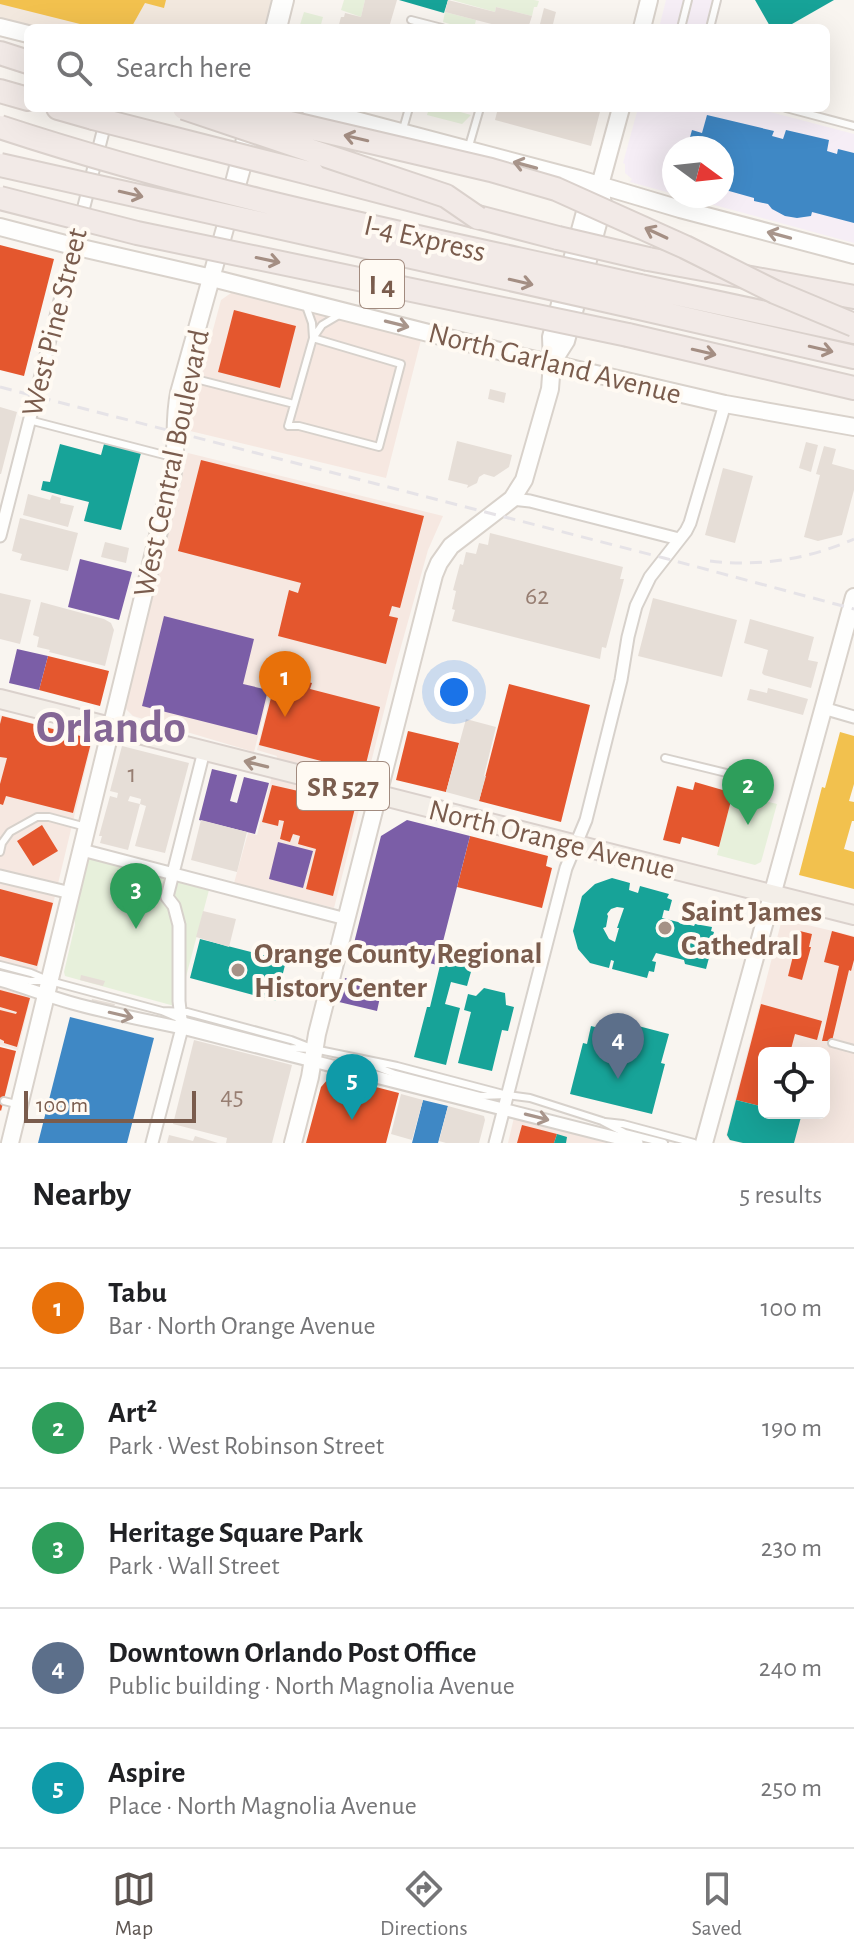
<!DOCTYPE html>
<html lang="en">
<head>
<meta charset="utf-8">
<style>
	:root { --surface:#fff; --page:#f6f6f6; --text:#202124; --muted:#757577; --line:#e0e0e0; --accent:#5c5450 }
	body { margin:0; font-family:"Alegreya Sans",sans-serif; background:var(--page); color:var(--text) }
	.controls { position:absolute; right:24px; bottom:24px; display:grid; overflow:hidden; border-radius:12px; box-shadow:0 8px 32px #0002 }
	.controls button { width:72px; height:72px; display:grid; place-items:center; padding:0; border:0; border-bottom:2px solid var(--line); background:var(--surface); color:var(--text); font:40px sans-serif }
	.compass { position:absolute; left:662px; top:136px; width:72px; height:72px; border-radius:50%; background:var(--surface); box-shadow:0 8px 32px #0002; rotate:105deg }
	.scale { position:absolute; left:24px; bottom:20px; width:172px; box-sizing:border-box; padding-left:8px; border:4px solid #7a5c4d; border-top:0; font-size:22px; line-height:28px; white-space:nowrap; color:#7a5c4d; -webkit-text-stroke:6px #fffaf3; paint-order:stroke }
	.you { position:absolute; left:454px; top:692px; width:28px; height:28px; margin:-20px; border:6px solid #fff; border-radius:50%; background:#1a73e8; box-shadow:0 0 0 12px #1a73e833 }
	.badge { display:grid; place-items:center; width:52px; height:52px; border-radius:50%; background:var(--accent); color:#fff; font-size:26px; font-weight:700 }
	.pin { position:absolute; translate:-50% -66px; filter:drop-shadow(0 2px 4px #0008) }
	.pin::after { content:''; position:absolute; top:42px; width:28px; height:24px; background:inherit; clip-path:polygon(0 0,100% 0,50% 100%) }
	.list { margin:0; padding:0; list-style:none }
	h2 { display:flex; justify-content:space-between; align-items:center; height:104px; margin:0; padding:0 32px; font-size:34px }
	h2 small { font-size:26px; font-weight:400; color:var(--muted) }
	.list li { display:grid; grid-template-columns:52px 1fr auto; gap:24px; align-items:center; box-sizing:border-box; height:120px; padding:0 32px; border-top:2px solid var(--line) }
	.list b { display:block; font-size:30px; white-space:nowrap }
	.list p { margin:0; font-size:26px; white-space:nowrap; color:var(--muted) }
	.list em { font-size:26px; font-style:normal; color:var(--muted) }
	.icon { flex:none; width:44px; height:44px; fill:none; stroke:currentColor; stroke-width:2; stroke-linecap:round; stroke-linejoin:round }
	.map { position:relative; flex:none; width:854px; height:1143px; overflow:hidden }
	.search { position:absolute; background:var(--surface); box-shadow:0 8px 32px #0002; left:24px; right:24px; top:24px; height:88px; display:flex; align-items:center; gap:20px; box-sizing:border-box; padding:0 28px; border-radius:12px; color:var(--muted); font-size:30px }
	.sheet { height:704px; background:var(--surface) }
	nav { display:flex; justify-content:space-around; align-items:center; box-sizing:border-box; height:112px; border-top:2px solid var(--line); background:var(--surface); font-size:22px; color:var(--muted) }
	nav a { display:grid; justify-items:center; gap:4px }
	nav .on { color:var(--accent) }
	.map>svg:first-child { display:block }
</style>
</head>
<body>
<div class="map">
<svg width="854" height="1143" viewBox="0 0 854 1143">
	<rect width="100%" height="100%" fill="#f9f5f0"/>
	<path fill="#f2e8de" d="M0 0H273L265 28H28L0 21Z"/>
	<path fill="#f6e8e1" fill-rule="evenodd" d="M231 293H236L421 340 386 478 186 430 221 300Z
		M188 453 443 516 428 550 395 668 334 908 234 883 248 833 257 835 277 756 257 750 283 639 254 752 133 716 126 709 125 704Z
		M0 715 93 738 18 1050 0 1045Z
		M782 919 854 936V1143H740L729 1140 726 1135ZM764 1053H824V1113H764Z
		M516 1109 636 1143H508Z"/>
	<path fill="#f6eef6" d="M666 0H722L715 28H659Z
		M638 108H755L854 134V243L681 196H722V148H674V194L630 182 632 179 625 173V164L623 163Z"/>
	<path fill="#e7f0db" d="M344 0H365L361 17 341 10Z
		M452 0H534L539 1 537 7H534L532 16 496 7 495 12Z
		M304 12 323 17 320 28H299Z
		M445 12 476 20 475 24 483 28H463L443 22Z
		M429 108H446L471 115 462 124 427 115Z
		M733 793 777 804 761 862 755 865 717 855Z
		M93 859 209 890 178 1007 65 976 64 972 75 925 74 910 87 860Z"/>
	<path fill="#f2c14e" d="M0 0H166L164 8 145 3 131 28H96L0 4Z
		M840 732 854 736V784L849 801 854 802V821H852L844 849 854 852V889L799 875 822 787 825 788Z"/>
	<path fill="#e4572e" d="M0 245 54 259 24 376 0 370Z
		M234 310 296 326 280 388 218 372Z
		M201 460 424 516 400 608 392 606 389 616 398 618 386 664 278 636 289 590 298 593 301 583 178 551Z
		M48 656 109 671 100 706 39 690Z
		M277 674 312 683 310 689 380 707 364 772 259 745Z
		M509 684 590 705 561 822 479 801Z
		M2 716 92 739 73 813 6 796 3 805 0 804V784L7 758 0 757V724Z
		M408 731 459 743 446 792 396 780Z
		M695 782 733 793 719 847 682 837 680 844 663 840 677 786 693 790Z
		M272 785 351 803 355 808 333 896 306 889 316 849 298 844 300 836 293 834 290 842 280 839 284 821 279 820 278 826 262 822Z
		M42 825 58 851 33 866 17 841Z
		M470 836 548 856 546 866 552 868 542 908 457 887Z
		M0 889 53 903 37 966 0 956Z
		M800 931 812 934 809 947H811L802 980 788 976 793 956 780 952 783 941 797 944Z
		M832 931 854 937V960L851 971 849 970 832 1041H822L839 966 824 962Z
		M0 990 30 998 17 1047 4 1043V1041L0 1039V1010L16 1014 17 1012 0 1007Z
		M761 1004 822 1021 817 1040 795 1034 790 1053H764V1107L736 1100Z
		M0 1047 16 1051 1 1111 0 1110Z
		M337 1077 399 1093 386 1143H306L321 1087 328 1079Z
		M522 1125 557 1134 554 1143H517Z"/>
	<path fill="#7b5ea7" d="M80 559 132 572 119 620 68 607Z
		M164 616 254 639 243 684 268 690 257 735 142 706Z
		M17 649 48 656 39 690 9 683Z
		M212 769 237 775 230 801 237 803 244 777 269 783 255 834 199 820Z
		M407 820 470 836 437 965 354 943 381 836Z
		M278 842 313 851 303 888 269 879Z
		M345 978 382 988 377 1011 339 1002Z"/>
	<path fill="#3f88c5" d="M707 115 774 131 772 136 783 139 786 130 829 140 827 151 837 154 838 149 854 153V223L812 212 811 216 797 218 785 216 772 209 768 204 754 201V198L722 189V148H687L692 130 702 133Z
		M70 1017 154 1038 127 1143H38Z
		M423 1100 448 1106 438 1143H412Z"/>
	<path fill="#17a398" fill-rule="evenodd" d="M399 0H448L444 13Z
		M755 0H834L785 28H771Z
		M60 444 101 455 104 444 141 453 121 530 84 521 89 502 41 490 43 481 50 482Z
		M612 878 630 883 629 890 638 893 640 886 669 894 667 898 672 900 669 911 664 910 662 918 694 926 695 924 712 927 711 931 714 932 712 939H714L706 969 685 964 684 960 656 953 652 961 656 962 654 972 649 971 647 978 612 969 614 961 611 960 609 968 590 963 578 949 573 931 582 896 595 884ZM617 907 624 908 617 928H619L615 942 609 939 603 928 606 927 608 916 607 914 611 909Z
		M200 939 286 961 276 1001 190 978Z
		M443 953 474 961 467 986 451 982 445 1004 460 1008 446 1065 414 1057 427 1007H430Z
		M484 988 505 993 506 1005 514 1007 508 1031 502 1030 492 1071 458 1063 471 1012 464 1010 468 994 476 996Z
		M619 1021 669 1034 661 1063 665 1064 652 1114 570 1094 583 1043 587 1044 591 1026 615 1032Z
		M736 1100 764 1107V1113H785L801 1117 794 1143H743L730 1140 727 1135Z
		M557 1134 567 1137 566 1143H554Z"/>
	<path fill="#e6ded7" d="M365 0H397L390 24 400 28H338L341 17H344L345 13 361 17Z
		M448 0 495 12 496 7 532 16 528 28H507L445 12Z
		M544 8 556 12 552 28H539Z
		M498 108H601L591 146 495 120Z
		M490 389 506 393 504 403 488 399Z
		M0 407 17 412 1 474H0Z
		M457 441 512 455 509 467 494 477 484 474 479 477 477 483 467 488 468 485 448 480Z
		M806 442 818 445 811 472 799 468Z
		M824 446 836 449 832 464 854 470V490L842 535 818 541 804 537 820 475 816 474Z
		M723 468 753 476 735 543 705 535Z
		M28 494 50 500 52 495 61 498 60 503 74 506 68 527 23 515Z
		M20 518 78 533 68 571 20 560 22 554 12 551Z
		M490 533 623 567 620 579H624L606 648 602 647 600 659 452 621 455 610 452 609 456 591 453 590 460 564 463 565 466 552 476 554 479 543 488 545Z
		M105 542 129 548 126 563 101 557Z
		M0 593 31 600 20 644 0 639Z
		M653 598 737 620 722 677 638 656Z
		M41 602 104 619 111 623 114 630 105 666 49 652 50 650 37 647 39 637 33 635Z
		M750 619 814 637 808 660 818 662 811 688 764 675 762 673 768 650 744 643Z
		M768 688 808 699 803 715 747 700 750 689 767 693Z
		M466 719 496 727 484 776H486L479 801 446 792Z
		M122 746 189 763 165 853 135 846 146 806 140 804 141 799 130 796 128 801 140 804 128 850 100 843 102 836H99L110 796 117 798 118 793 110 791Z
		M201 820 247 832 237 872 191 860Z
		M203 911 236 919 229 947 196 937Z
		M81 975 105 981 103 986 80 980Z
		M92 999 115 1004 113 1009 91 1004Z
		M194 1040 292 1065 272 1143H226L227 1138 173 1124Z
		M401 1094 423 1100 412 1140 391 1134Z
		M448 1106 484 1116 485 1120 479 1143H446L439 1141Z
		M169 1135 193 1141 195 1136 218 1143H167Z"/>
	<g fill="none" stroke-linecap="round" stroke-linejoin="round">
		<g stroke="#d7d1cb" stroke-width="10">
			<path id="lane" d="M411 20 442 28
				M269 28 276 0
				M681 28 688 0
				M710 28 717 0
				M786 108 854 126
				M403 129 409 108
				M469 146 480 108
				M228 186 242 131
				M306 306 312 323 313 338 288 426H299L379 447 401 364 313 338
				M313 338 322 325 339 315
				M184 376 294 404
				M29 420 172 457
				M665 758 763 782
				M0 852 2 843 10 832 37 817H49L86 827
				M0 965 31 973 50 981 162 1011 185 1021 289 1048 311 1049
				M0 974 30 981H46
				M162 1011 187 1012 291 1040 314 1049 397 1066 507 1095
				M832 1043 854 1049
				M367 1063 395 1074 480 1096 507 1095 530 1098 602 1121 625 1133 664 1143
				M4 1101 16 1104
				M605 1122 623 1124 694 1143"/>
		</g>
		<g stroke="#d7d1cb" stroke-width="15">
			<path id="street" d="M512 499 530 501 679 539
				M0 536 109 108
				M823 708 854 717
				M82 850 346 919
				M0 876 71 893
				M0 980C24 987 47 996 72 1003 108 1013 145 1020 182 1028L637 1143
				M152 1143 182 1028 179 1001V925L174 906 167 897 204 751
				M495 1143 566 868 586 820 621 680 628 637 636 606 650 577 686 531 690 523 725 404"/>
		</g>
		<g stroke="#d9d2cb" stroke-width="20">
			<path id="secondary" d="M0 27 28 34
				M278 28 285 0
				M642 28 649 0
				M310 108 579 179 680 209 854 255
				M0 227 73 246 212 278 527 358 725 404 854 427
				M552 363 566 341 603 205 600 185 621 108
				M10 1143 172 478C178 449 173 421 179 393L255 121
				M293 1143 310 1077 317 1034 434 575 439 563 451 546 512 499 524 480 550 389 552 363 551 337 588 201 600 185
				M704 1143 854 597"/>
		</g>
		<g stroke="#dad1cc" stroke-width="22">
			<path id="primary" d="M0 699 854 915"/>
		</g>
		<g stroke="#dad1cc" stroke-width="26">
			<path id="highway" d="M0 53 28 62
				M0 91 28 99
				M58 108 93 118
				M313 174 558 238
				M648 259 854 297
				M640 286 854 332
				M635 307 854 357
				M628 335 854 388"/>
		</g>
		<use href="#lane" stroke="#fefefd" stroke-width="6"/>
		<use href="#street" stroke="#fefefd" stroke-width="11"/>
		<use href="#secondary" stroke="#fefefd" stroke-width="16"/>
		<use href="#primary" stroke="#f3eee8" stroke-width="18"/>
		<use href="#highway" stroke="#f2eae7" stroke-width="22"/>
		<path stroke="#e6e3e7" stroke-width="3" stroke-dasharray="12 8" stroke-linecap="butt" d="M0 387 664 558 854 609
			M710 561C760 567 809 559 854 539"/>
		<g stroke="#dad1cc" stroke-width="26" stroke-linecap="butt">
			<path id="highway-bridge" d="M184 108 446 196 478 218
				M214 108 228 109 290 123 491 170 556 189 685 247 775 292 854 325
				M93 118 313 174
				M0 127C209 196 426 238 640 286
				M0 165 635 307
				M0 198 137 233 628 335
				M558 238 648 259"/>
		</g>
		<use href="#highway-bridge" stroke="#f2eae7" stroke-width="22"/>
	</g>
	<defs><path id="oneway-shaft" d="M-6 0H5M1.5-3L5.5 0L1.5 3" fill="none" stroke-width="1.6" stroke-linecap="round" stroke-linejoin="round" transform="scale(2)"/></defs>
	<g stroke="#a48e83">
		<use href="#oneway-shaft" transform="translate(356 138) rotate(-167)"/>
		<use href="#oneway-shaft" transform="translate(131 194) rotate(13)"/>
		<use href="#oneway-shaft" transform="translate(656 233) rotate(-155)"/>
		<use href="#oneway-shaft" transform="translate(268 260) rotate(12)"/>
		<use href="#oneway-shaft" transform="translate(521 282) rotate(13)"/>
		<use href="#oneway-shaft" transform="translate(821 349) rotate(13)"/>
		<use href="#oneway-shaft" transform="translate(704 352) rotate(13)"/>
	</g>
	<g stroke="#a8958b">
		<use href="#oneway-shaft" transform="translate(525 165) rotate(-165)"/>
		<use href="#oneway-shaft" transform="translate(779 235) rotate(-165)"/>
		<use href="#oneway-shaft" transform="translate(397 324) rotate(14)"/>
		<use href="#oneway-shaft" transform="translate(121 1015) rotate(13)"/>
		<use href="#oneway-shaft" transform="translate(537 1117) rotate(14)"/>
	</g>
	<use stroke="#a48f83" href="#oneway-shaft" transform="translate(256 764) rotate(-166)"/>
	<g fill="#a69286" stroke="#fffaf3" stroke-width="3">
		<circle cx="665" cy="928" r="8"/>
		<circle cx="238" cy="970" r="8"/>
	</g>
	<g text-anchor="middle" stroke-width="8" stroke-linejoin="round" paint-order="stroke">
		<g font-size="26" fill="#977e72">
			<text x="537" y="604">62</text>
			<text x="132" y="782">1</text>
			<text x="232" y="1104">45</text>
		</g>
		<g fill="#fffaf3" stroke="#a28b7f" stroke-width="2">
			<rect x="360" y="260" width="44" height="48" rx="6"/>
			<rect x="297" y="762" width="92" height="48" rx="6"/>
		</g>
		<g font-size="28" font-weight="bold" fill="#7a5c4d">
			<text x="382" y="294">I 4</text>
			<text x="343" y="796">SR 527</text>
		</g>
		<g font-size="30" fill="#7a5c4d" stroke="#fffaf3">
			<text transform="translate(425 238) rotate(13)" y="10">I-4 Express</text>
			<text transform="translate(54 322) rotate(-76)" y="10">West Pine Street</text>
			<text transform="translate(555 363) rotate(14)" y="10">North Garland Avenue</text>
			<text transform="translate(171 463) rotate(-78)" y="10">West Central Boulevard</text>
			<text transform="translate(552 839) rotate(14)" y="10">North Orange Avenue</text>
		</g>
		<g font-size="30" font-weight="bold" fill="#7a5c4d" stroke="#fffaf3" text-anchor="start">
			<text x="681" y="921">Saint James<tspan x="681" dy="34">Cathedral</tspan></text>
			<text x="254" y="963">Orange County Regional<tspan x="254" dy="34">History Center</tspan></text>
		</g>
		<g font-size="46" font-weight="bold" fill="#846695" stroke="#fffaf3">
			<text x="111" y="742">Orlando</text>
		</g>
	</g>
</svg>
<div class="controls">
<button><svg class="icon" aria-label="locate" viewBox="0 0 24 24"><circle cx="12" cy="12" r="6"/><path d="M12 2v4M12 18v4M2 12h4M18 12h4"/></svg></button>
</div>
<svg class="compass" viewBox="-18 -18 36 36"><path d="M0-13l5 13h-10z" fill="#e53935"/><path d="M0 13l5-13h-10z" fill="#757577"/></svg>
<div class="scale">100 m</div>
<div class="you"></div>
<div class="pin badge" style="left:285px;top:717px;background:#e8710a">1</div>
<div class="pin badge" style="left:748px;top:825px;background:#2e9e5b">2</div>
<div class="pin badge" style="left:136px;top:929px;background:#2e9e5b">3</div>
<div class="pin badge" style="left:618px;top:1079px;background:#5c6f8a">4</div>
<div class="pin badge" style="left:352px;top:1120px;background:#0f9aa8">5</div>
<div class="search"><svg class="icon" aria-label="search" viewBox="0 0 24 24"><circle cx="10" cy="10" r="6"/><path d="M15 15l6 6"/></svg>Search here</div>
</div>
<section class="sheet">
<h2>Nearby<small>5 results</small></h2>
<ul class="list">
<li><span class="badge" style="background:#e8710a">1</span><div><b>Tabu</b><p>Bar · North Orange Avenue</p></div><em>100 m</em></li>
<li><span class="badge" style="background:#2e9e5b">2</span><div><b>Art²</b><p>Park · West Robinson Street</p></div><em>190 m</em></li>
<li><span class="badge" style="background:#2e9e5b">3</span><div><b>Heritage Square Park</b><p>Park · Wall Street</p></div><em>230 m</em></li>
<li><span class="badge" style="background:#5c6f8a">4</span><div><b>Downtown Orlando Post Office</b><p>Public building · North Magnolia Avenue</p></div><em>240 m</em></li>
<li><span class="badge" style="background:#0f9aa8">5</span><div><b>Aspire</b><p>Place · North Magnolia Avenue</p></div><em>250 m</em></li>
</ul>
</section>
<nav>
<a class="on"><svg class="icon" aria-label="map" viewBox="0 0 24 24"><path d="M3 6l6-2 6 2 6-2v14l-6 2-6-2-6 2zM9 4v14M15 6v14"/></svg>Map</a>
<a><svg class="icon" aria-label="directions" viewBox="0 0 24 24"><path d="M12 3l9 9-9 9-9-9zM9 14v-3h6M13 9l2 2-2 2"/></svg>Directions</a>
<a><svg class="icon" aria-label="saved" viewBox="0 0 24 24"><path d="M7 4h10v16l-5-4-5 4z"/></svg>Saved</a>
</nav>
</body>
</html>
